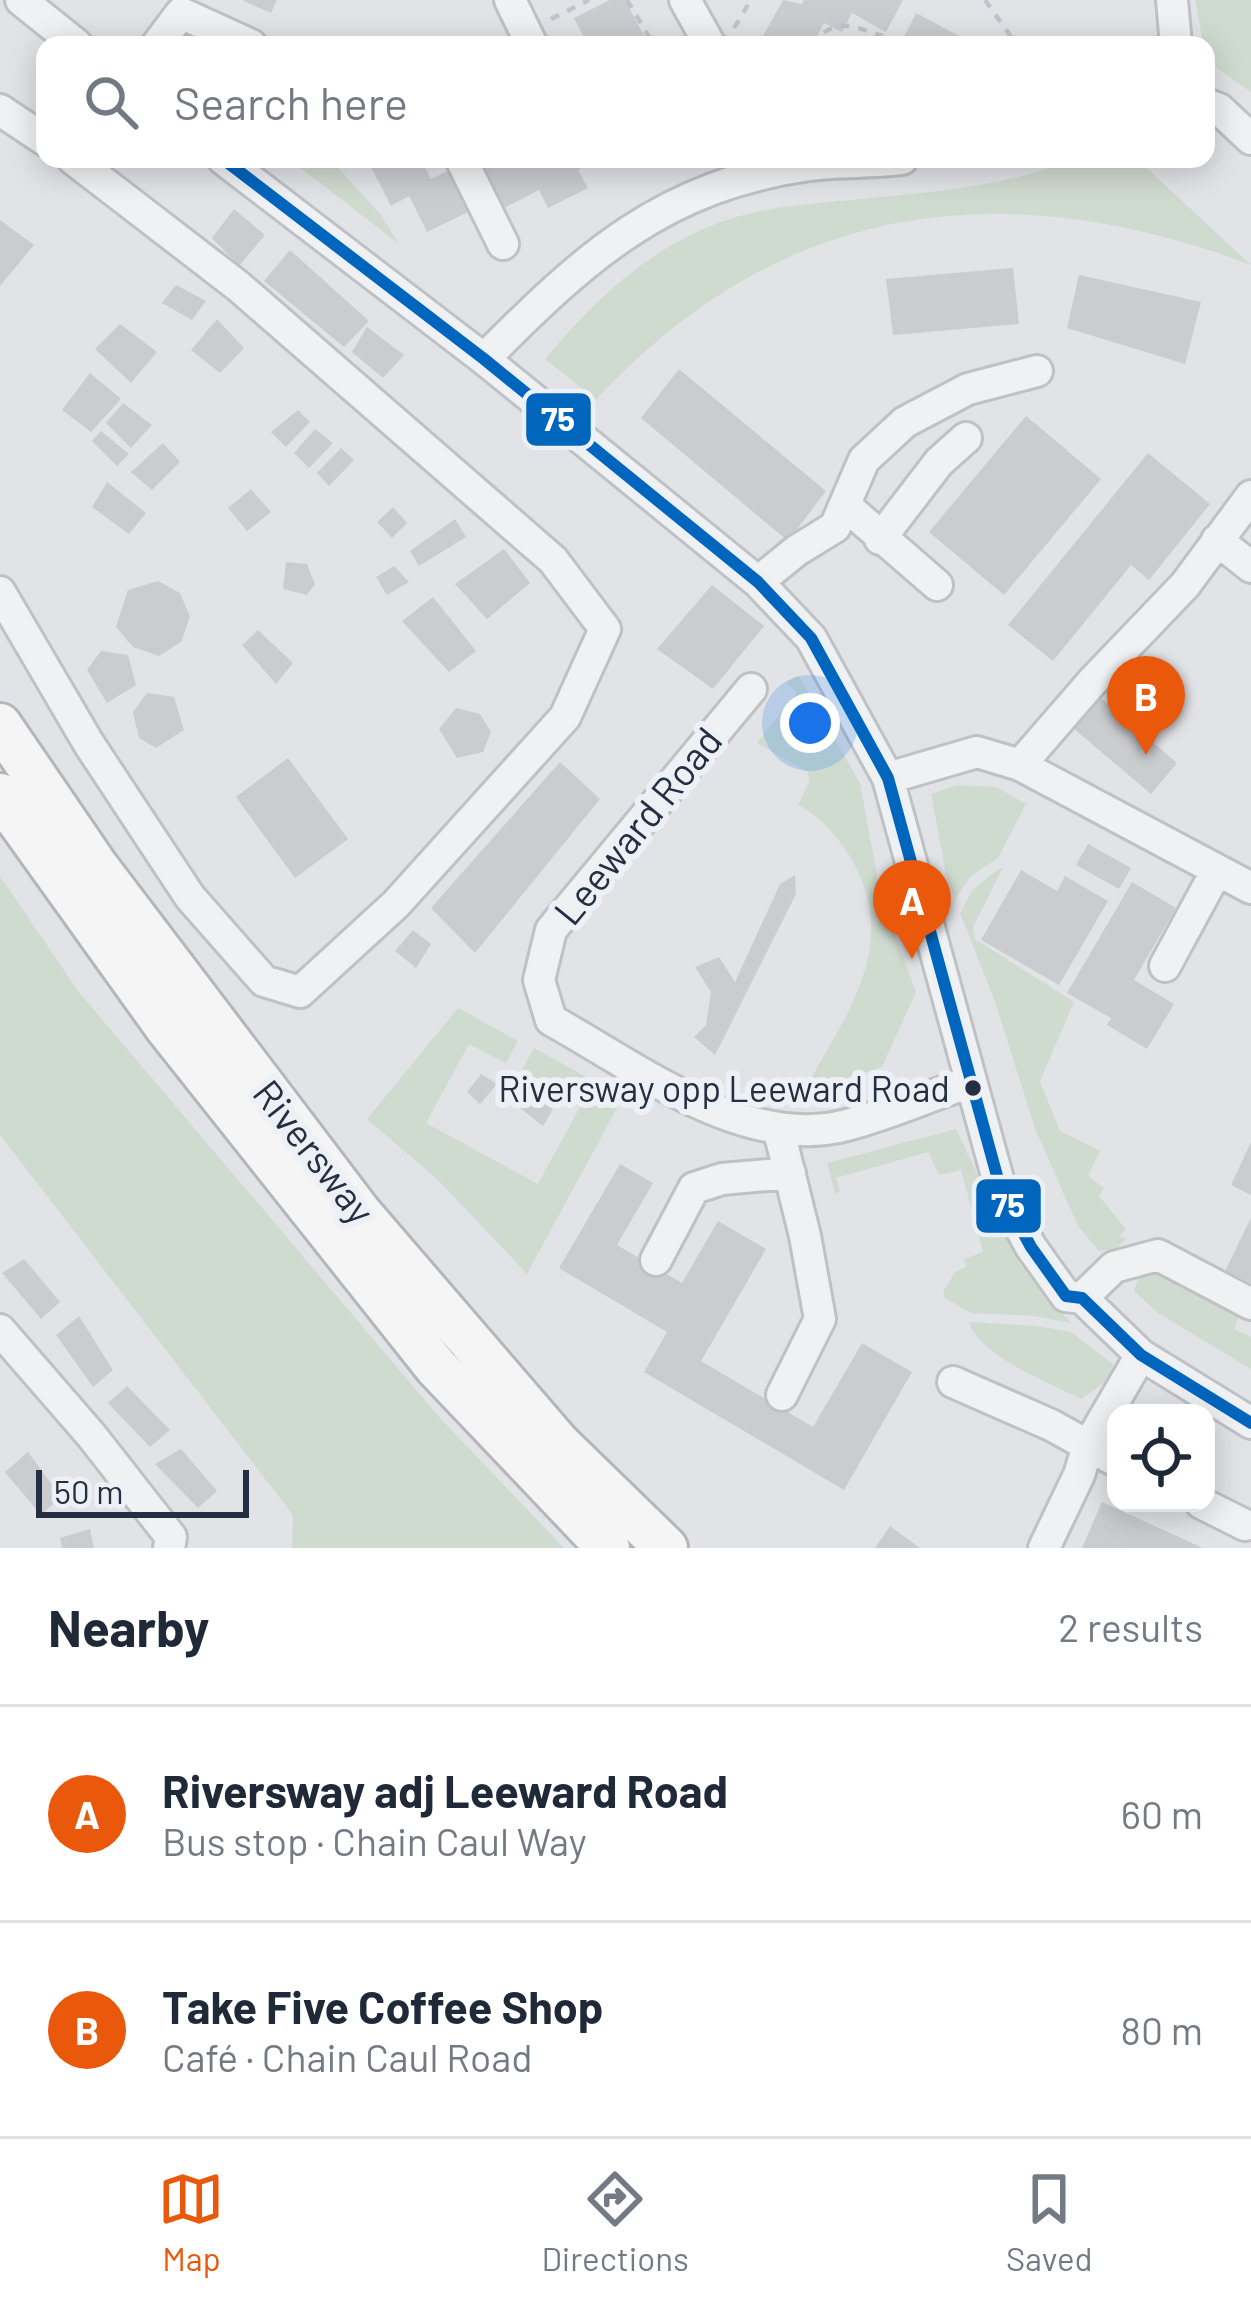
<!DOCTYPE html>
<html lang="en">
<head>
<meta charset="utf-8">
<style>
	:root { --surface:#fff; --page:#f6f6f7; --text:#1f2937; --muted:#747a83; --line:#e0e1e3; --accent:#ea580c }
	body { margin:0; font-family:Barlow,sans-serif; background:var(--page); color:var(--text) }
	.controls { position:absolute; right:36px; bottom:36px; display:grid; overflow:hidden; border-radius:24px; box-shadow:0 6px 30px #0003 }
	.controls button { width:108px; height:108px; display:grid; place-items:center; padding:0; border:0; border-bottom:3px solid var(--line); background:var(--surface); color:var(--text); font:60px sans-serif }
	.scale { position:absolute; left:36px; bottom:30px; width:213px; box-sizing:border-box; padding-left:12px; border:6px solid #252f41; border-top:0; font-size:33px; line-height:42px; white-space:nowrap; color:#252f41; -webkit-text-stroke:9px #edf1f6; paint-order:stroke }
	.you { position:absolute; left:810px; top:723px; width:42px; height:42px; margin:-30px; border:9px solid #fff; border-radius:50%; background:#1a73e8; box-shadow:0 0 0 18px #1a73e833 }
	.badge { display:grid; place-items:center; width:78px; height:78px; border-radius:50%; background:var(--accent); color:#fff; font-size:39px; font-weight:700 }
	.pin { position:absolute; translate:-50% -99px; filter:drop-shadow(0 3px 6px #0008) }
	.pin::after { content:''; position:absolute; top:63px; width:42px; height:36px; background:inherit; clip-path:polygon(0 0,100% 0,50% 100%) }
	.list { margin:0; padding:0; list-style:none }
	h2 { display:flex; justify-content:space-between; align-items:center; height:156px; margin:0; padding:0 48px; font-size:51px }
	h2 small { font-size:39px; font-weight:400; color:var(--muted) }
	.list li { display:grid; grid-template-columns:78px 1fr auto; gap:36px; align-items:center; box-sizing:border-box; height:216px; padding:0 48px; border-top:3px solid var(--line) }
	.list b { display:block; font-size:45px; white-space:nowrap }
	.list p { margin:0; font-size:39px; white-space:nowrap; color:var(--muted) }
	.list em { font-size:39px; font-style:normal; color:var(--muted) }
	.icon { flex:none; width:66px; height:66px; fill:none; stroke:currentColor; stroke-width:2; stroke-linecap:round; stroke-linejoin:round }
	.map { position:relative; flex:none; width:1251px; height:1548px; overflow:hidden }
	.search { position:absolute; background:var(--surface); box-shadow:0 6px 30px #0003; left:36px; right:36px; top:36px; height:132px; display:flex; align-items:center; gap:30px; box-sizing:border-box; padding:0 42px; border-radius:24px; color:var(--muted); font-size:45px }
	.sheet { height:588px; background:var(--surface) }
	nav { display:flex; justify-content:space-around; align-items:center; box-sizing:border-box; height:168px; border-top:3px solid var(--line); background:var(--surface); font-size:33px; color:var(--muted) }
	nav a { display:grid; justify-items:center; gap:6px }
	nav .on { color:var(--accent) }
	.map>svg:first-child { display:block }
</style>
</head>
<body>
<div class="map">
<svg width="1251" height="1548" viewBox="0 0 1251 1548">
	<rect width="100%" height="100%" fill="#e1e3e6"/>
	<path fill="#d0dbd0" d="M1195 0H1251V92L1217 68 1202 37Z
		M289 159H330L381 215 399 244Z
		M1076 159H1137L1251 265C1004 172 780 200 596 400L545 359C597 297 654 243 733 218 771 206 812 204 851 200 926 193 1005 187 1076 159Z
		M798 675 860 783 881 897 916 992 882 1067 858 1075 861 1085 801 1097C843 1016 904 948 850 857 837 836 820 816 798 805L809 782 808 772 757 743 797 692 786 683Z
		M956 785 996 787 1026 804 998 858 971 876 955 899 947 879 931 794Z
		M1000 868H1003L973 927 975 939 1074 1002 1040 1081 1060 1131 1100 1151 1088 1176 1104 1188 1099 1196 1126 1229 1119 1236 1126 1239 1116 1249 1099 1251 1078 1226 1036 1131 994 999 960 913 972 890Z
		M0 876 78 991 440 1418 564 1548H292L293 1515 0 1135Z
		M458 1008 518 1041 506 1063 469 1044 426 1123 538 1184 581 1105 521 1071 534 1048 623 1097 527 1274 438 1180 367 1119Z
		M956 1129 1020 1264 1071 1323 1035 1316 971 1313 945 1298 943 1292 955 1272 966 1267 964 1259 983 1252 961 1170 939 1175 928 1152 836 1178 840 1191 835 1194 827 1163Z
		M1151 1264 1241 1310 1234 1329 1251 1337V1369L1158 1313 1134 1291 1139 1276Z
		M969 1322 1037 1326 1071 1332 1114 1365V1389L1104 1383 1081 1399C1052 1384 977 1355 969 1322Z"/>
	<path fill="#caccd0" d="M242 0H277L271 13Z
		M610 0H625L647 41 639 45H588L574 18Z
		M783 0 802 4 804 0H903L886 32 852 13 842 32 824 23 812 45H781L763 36Z
		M916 13 963 38 960 45H900Z
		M367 159H421L431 179 450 170 470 211 427 232 409 196 391 206Z
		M495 159 531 162 598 159 578 170 588 188 548 208 539 190 502 209 480 167Z
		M234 209 265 235 239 266 212 238Z
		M0 220 34 245 0 286Z
		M290 250 369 321 344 347 264 281Z
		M1013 268 1019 324 893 335 886 279Z
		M1079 275 1201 302 1185 364 1067 328Z
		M176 285 206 301 192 320 162 303Z
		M217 319 244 348 220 373 191 350Z
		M120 324 157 352 131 383 95 349Z
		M367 327 404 355 383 378 352 352Z
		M679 369 826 491 788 541 641 418Z
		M90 373 121 399 91 432 62 410Z
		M123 403 152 425 131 448 106 423Z
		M298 410 310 422 286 447 271 432Z
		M1026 416 1101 479 1004 595 929 532Z
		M315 429 333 443 309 468 294 453Z
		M101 431 129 454 117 466 92 441Z
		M163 443 180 462 152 490 131 472Z
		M341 448 354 460 329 486 317 473Z
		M1148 453 1210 504 1149 580 1131 565 1053 661 1008 625Z
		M107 482 146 513 129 534 92 507Z
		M251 489 271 512 247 531 228 508Z
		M393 507 407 523 392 538 377 522Z
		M455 519 466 537 419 566 410 551Z
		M504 549 530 583 487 619 455 584Z
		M286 562 307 564 315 584 307 595 283 589Z
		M394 566 409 582 387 595 376 577Z
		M158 581 180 593 190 617 181 642 159 656 133 647 116 627 128 590Z
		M712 585 764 626 713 689 657 649Z
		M433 597 476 651 449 672 402 621Z
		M258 630 293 663 276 684 242 645Z
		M101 651 128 655 136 685 107 703 87 670Z
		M147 693 174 697 184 730 156 748 139 738 133 712Z
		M1100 697 1177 763 1151 794 1073 728Z
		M456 708 480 714 491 732 483 752 457 758 439 729Z
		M288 758 348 839 295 878 236 797Z
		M560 762 600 799 475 953 431 908Z
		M1088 844 1131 868 1119 889 1076 865Z
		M1021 870 1057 891 1065 876 1108 901 1059 985 981 940Z
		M795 875 796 894 715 1055 694 1037 706 1025 711 992 695 967 719 957 735 982 780 884Z
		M1132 882 1176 908 1134 980 1174 1004 1147 1049 1107 1025 1111 1018 1067 993Z
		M413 930 431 944 416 968 395 951Z
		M481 1074 497 1084 480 1104 467 1092Z
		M521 1089 553 1109 543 1126 514 1103Z
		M1251 1142V1195L1231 1185Z
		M620 1164 653 1183 617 1245 682 1283 718 1221 766 1249 701 1361 813 1427 862 1343 912 1372 844 1490 644 1372 667 1332 559 1268Z
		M1251 1218V1283L1225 1271Z
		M24 1259 60 1302 41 1319 2 1273Z
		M79 1316 113 1370 93 1387 56 1335Z
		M127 1386 170 1430 150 1447 108 1403Z
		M181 1449 217 1491 198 1508 155 1464Z
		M28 1452 61 1497 41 1515 5 1472Z
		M1102 1502 1203 1548H1082Z
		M890 1526 920 1548H875Z
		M90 1529 94 1548H62L60 1538Z"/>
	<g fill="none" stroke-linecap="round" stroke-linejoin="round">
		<g stroke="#bfc1c4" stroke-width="36">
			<path id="minor" d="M21 0 77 45
				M510 0 532 45
				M685 0 710 45
				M1172 0 1176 45
				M157 45 181 13 251 45
				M1206 104 1219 109 1251 139
				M0 110 45 140
				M223 159 484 359 758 582 811 638 888 778 1002 1194 1031 1247 1066 1296 1082 1298 1141 1355 1251 1423
				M461 159 503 244
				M484 359C584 258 663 185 810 165 841 161 872 163 902 159
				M847 507 937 585
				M880 539 939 462 966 438
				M1217 540 1251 567
				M758 582 796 551 835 527 864 460 905 422 968 389 1037 371
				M0 592 89 744 190 897 264 981 300 992 396 904 565 717 605 629 553 560 238 286 73 159
				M751 689 551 930 539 980 551 1020C638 1068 745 1152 847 1125 889 1114 929 1096 970 1082
				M1020 765 1092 682 1185 585 1251 496
				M888 778 977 752 1020 765 1251 888
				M1165 966 1217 870
				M779 1131 805 1236 820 1319 782 1395
				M656 1260 694 1188 722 1179 790 1173
				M1082 1298 1114 1267 1158 1255 1251 1304
				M0 1330 91 1435 171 1537 169 1548
				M953 1382 1051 1425 1116 1461
				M1201 1503 1245 1525
				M1044 1548 1079 1475 1088 1446 1141 1355"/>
		</g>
		<g stroke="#b3b6bb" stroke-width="48">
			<path id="highway" d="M0 725 97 867 360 1213 558 1443 666 1548
				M0 795 167 1028 436 1367 608 1548"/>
		</g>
		<path stroke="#c2c4c9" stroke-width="4.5" stroke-dasharray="9 9" stroke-linecap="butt" d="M627 0 654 45
			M985 0 1017 45
			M551 19 589 0
			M734 28 751 0
			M811 45C835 16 851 26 883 36"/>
		<use href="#minor" stroke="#f0f1f3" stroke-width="30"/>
		<use href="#highway" stroke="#f5f5f6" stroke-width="42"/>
		<g stroke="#edf1f6" stroke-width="21">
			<path id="bus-1" d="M223 159 484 359 758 582 811 638 888 778 1002 1194 1031 1247 1066 1296 1082 1298 1141 1355 1251 1423"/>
		</g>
		<use href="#bus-1" stroke="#0065bd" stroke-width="12"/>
	</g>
	<circle fill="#252f41" stroke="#edf1f6" stroke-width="4.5" cx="973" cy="1088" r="10"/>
	<g text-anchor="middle" stroke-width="12" stroke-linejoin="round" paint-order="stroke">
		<g font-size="36" fill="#252f41" stroke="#edf1f6" text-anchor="end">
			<text x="950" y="1102">Riversway opp Leeward Road</text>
		</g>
		<g font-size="39" fill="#252f41" stroke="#edf1f6">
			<text transform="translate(638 826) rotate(-51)" y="14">Leeward Road</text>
			<text transform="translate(314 1152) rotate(52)" y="14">Riversway</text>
		</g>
	</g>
	<g stroke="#edf1f6" stroke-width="4.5">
		<rect x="524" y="391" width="69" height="57" rx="12" fill="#0065bd"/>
		<rect x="974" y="1177" width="69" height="58" rx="12" fill="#0065bd"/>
	</g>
	<g font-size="33" text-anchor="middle" font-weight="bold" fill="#fff">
		<text x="558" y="431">75</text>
		<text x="1008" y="1217">75</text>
	</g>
</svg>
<div class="controls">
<button><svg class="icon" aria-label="locate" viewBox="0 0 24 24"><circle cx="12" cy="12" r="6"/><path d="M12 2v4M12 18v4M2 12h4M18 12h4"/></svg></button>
</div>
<div class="scale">50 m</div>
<div class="you"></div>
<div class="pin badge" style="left:912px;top:959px">A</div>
<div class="pin badge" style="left:1146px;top:755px">B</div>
<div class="search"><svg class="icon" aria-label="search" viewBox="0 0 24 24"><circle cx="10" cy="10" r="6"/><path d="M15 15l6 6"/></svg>Search here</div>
</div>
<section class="sheet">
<h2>Nearby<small>2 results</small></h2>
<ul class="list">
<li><span class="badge">A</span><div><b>Riversway adj Leeward Road</b><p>Bus stop · Chain Caul Way</p></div><em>60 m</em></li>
<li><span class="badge">B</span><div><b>Take Five Coffee Shop</b><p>Café · Chain Caul Road</p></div><em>80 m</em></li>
</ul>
</section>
<nav>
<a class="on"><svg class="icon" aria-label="map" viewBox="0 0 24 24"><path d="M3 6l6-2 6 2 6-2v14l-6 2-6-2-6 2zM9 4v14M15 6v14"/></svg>Map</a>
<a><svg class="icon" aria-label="directions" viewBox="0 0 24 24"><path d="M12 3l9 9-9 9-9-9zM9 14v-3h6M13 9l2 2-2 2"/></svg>Directions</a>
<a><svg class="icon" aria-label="saved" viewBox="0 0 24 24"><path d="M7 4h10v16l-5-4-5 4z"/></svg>Saved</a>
</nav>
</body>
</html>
